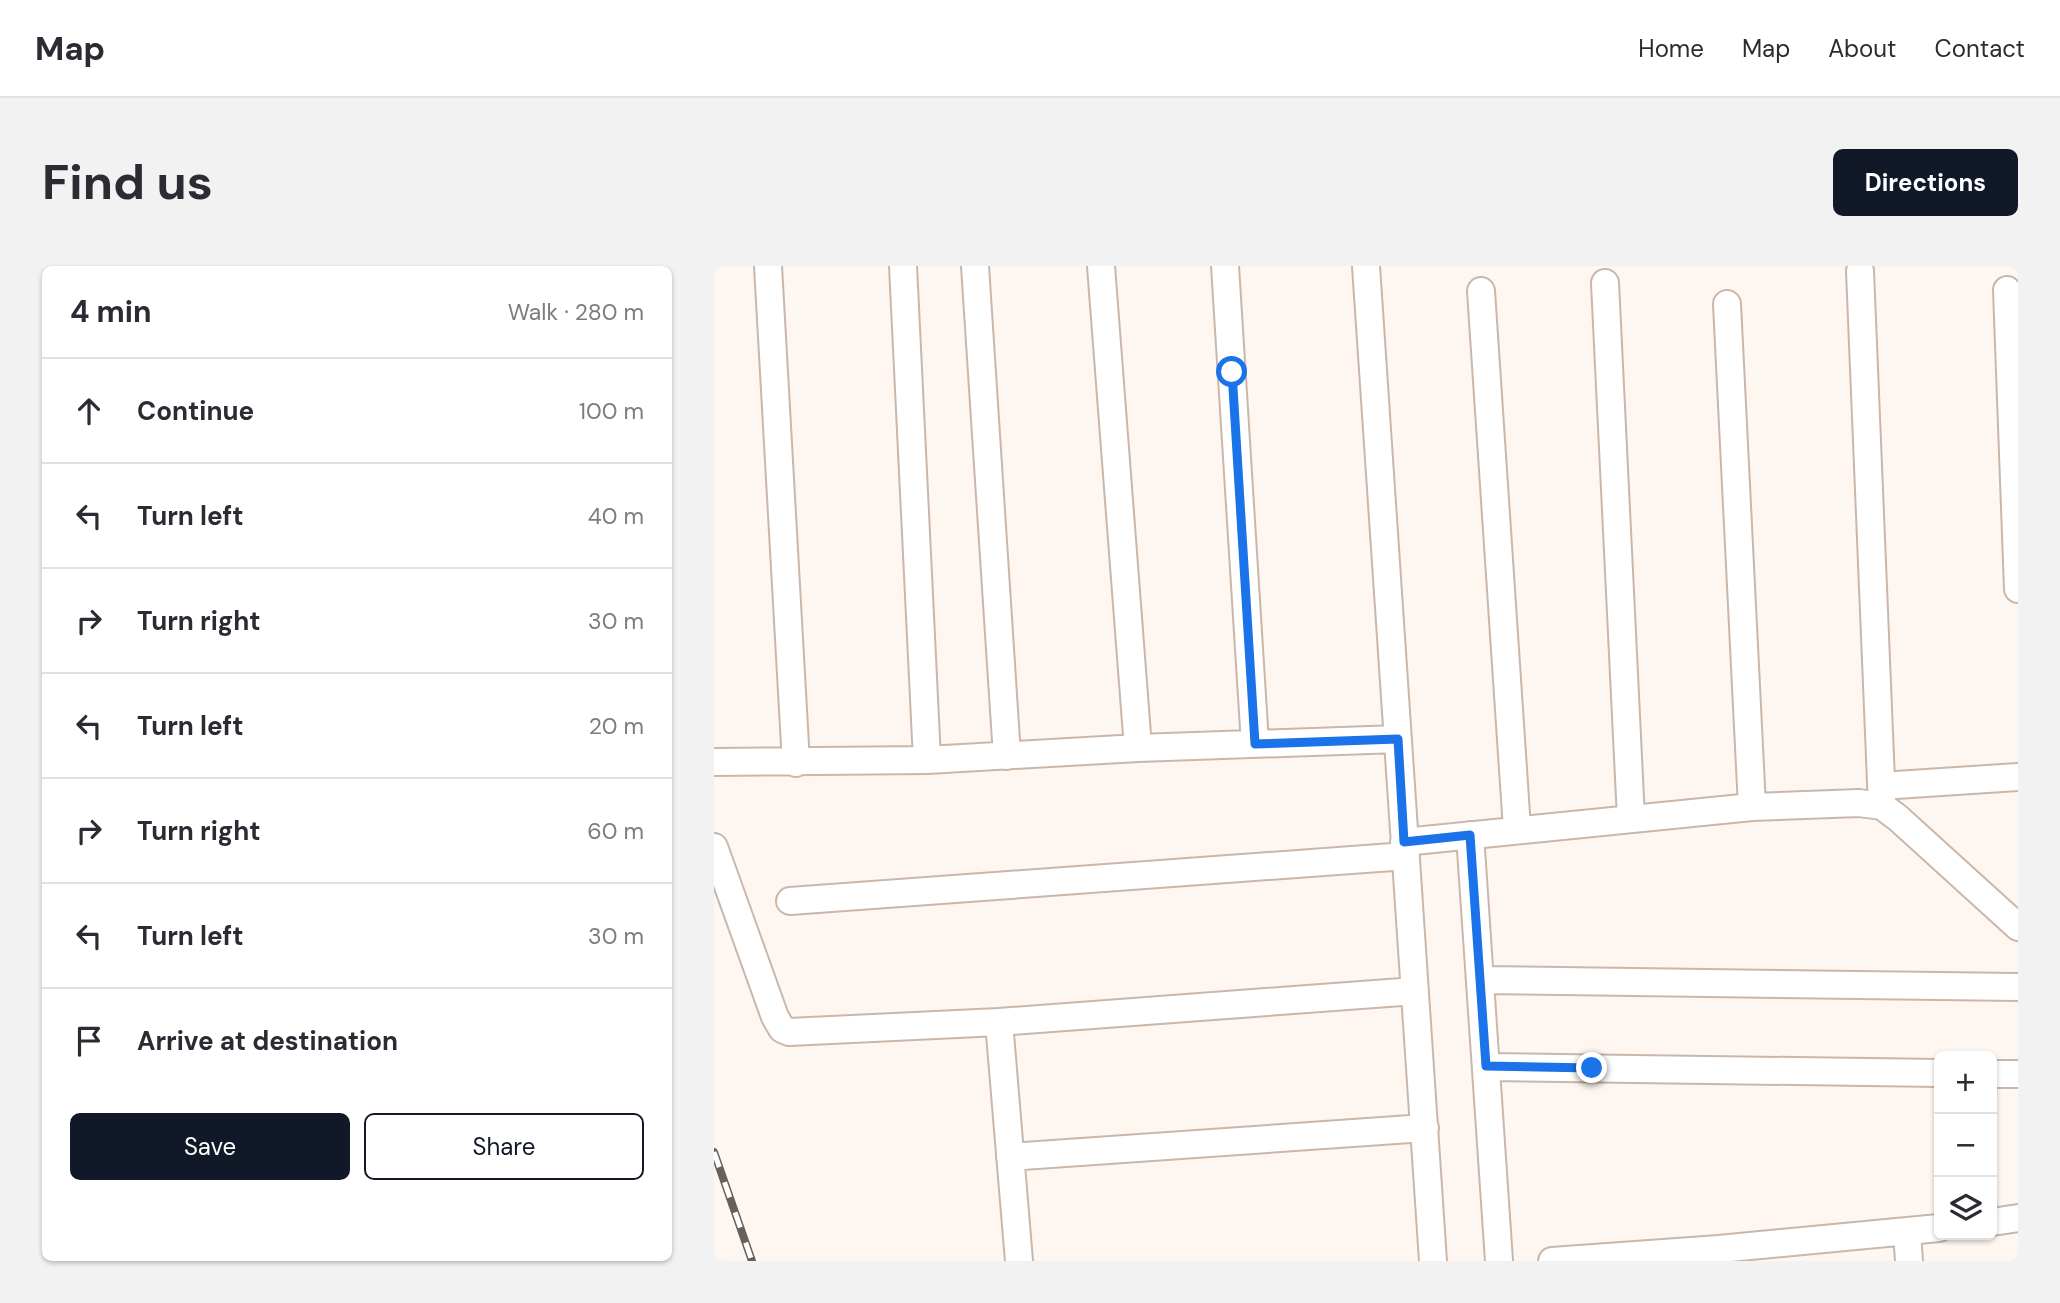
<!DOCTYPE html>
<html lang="en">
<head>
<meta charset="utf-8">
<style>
	:root { --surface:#fff; --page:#f2f2f3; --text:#2b2b33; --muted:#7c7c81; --line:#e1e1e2; --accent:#111827 }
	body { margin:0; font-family:"DM Sans",sans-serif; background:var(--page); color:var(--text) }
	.controls { position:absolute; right:21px; bottom:21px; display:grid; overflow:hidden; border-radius:10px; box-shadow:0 2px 5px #0004 }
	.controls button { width:63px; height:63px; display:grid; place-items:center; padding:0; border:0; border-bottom:2px solid var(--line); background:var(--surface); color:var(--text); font:35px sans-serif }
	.stop { position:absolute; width:21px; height:21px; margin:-16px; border:5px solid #1a73e8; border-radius:50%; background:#fff }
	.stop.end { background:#1a73e8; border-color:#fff; box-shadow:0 2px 7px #0008 }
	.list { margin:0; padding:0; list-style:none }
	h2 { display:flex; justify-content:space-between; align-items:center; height:91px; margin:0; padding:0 28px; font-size:30px }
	h2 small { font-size:23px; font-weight:400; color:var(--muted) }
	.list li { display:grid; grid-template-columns:46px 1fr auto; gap:21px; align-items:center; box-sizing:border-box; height:105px; padding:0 28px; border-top:2px solid var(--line) }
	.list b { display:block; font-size:26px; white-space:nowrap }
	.list em { font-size:23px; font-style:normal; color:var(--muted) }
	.actions { display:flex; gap:14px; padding:21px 28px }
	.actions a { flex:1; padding:16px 0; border:2px solid var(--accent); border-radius:10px; text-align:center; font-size:24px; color:var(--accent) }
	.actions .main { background:var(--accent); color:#fff }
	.icon { flex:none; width:38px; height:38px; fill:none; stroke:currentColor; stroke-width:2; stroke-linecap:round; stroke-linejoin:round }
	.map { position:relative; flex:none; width:1304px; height:995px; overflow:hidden; border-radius:10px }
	header { display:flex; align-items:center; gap:42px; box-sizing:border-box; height:98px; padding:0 35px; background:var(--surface); border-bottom:2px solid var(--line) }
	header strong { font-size:33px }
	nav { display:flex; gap:38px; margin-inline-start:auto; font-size:24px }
	.intro { display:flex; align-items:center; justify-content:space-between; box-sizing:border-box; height:168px; padding:0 42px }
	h1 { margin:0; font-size:49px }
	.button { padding:18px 32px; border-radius:10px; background:var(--accent); color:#fff; font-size:24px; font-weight:700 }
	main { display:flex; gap:42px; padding:0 42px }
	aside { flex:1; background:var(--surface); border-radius:10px; box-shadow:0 2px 5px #0004 }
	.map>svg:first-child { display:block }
</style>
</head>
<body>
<header>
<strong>Map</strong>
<nav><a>Home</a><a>Map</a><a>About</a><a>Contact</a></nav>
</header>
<div class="intro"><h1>Find us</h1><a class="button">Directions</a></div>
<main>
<aside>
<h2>4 min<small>Walk · 280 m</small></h2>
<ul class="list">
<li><svg class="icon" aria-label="ahead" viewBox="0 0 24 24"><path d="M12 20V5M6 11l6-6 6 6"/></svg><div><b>Continue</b></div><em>100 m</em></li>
<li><svg class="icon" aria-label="left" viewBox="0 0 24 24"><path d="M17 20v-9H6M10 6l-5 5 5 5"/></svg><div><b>Turn left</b></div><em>40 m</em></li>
<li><svg class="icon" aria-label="right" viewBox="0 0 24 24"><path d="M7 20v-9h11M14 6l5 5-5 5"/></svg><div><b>Turn right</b></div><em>30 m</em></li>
<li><svg class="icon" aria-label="left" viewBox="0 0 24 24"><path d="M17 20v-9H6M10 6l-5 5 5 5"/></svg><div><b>Turn left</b></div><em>20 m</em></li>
<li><svg class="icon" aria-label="right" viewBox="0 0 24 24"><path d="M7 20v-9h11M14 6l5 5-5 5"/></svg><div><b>Turn right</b></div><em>60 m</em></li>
<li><svg class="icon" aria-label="left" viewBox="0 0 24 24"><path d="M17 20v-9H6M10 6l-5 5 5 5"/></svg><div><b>Turn left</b></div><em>30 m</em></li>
<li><svg class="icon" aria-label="arrive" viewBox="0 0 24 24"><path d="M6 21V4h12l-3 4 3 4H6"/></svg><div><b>Arrive at destination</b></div></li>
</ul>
<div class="actions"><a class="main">Save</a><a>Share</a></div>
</aside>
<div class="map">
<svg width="1304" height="995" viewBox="0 0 1304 995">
	<rect width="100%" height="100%" fill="#fef6f0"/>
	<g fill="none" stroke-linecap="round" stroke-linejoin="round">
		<g stroke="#cab7a9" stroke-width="30">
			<path id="minor" d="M54 0 82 497
				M189 0 213 494
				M261 0 293 490
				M387 0 424 482
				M511 0 541 478
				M652 0 719 995
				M1146 5 1168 540
				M891 17 917 553
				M1293 24 1304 323
				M767 25 803 563
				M1013 38 1038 541
				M0 496 213 494 424 482 684 473
				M1167 520 1304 511
				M756 569 785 995
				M690 576 1038 541 1145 537 1168 540 1184 552 1304 661
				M0 581 61 751 68 763 75 766 285 756 701 725
				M76 635 692 590
				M766 714 1304 721
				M285 756 305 995
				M772 801 1225 807
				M1278 808H1304
				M296 891 711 862
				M1278 956 1304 952
				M1193 966 1195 995
				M838 995 1005 983 1225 962"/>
		</g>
		<use href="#minor" stroke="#fff" stroke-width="26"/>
		<g stroke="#675f5a" stroke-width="8">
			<path id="rail" d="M0 886 38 995"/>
		</g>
		<use href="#rail" stroke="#fff" stroke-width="5" stroke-dasharray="16" stroke-linecap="butt"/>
	</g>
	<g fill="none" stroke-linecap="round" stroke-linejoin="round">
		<path stroke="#1a73e8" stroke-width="9" d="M518 106 541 478 684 473 690 576 756 569 772 800 878 802"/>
	</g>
</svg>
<div class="controls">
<button>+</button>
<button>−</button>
<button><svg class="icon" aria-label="layers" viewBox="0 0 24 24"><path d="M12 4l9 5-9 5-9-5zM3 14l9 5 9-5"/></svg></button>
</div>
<div class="stop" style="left:518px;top:106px"></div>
<div class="stop end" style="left:878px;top:802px"></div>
</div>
</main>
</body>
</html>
